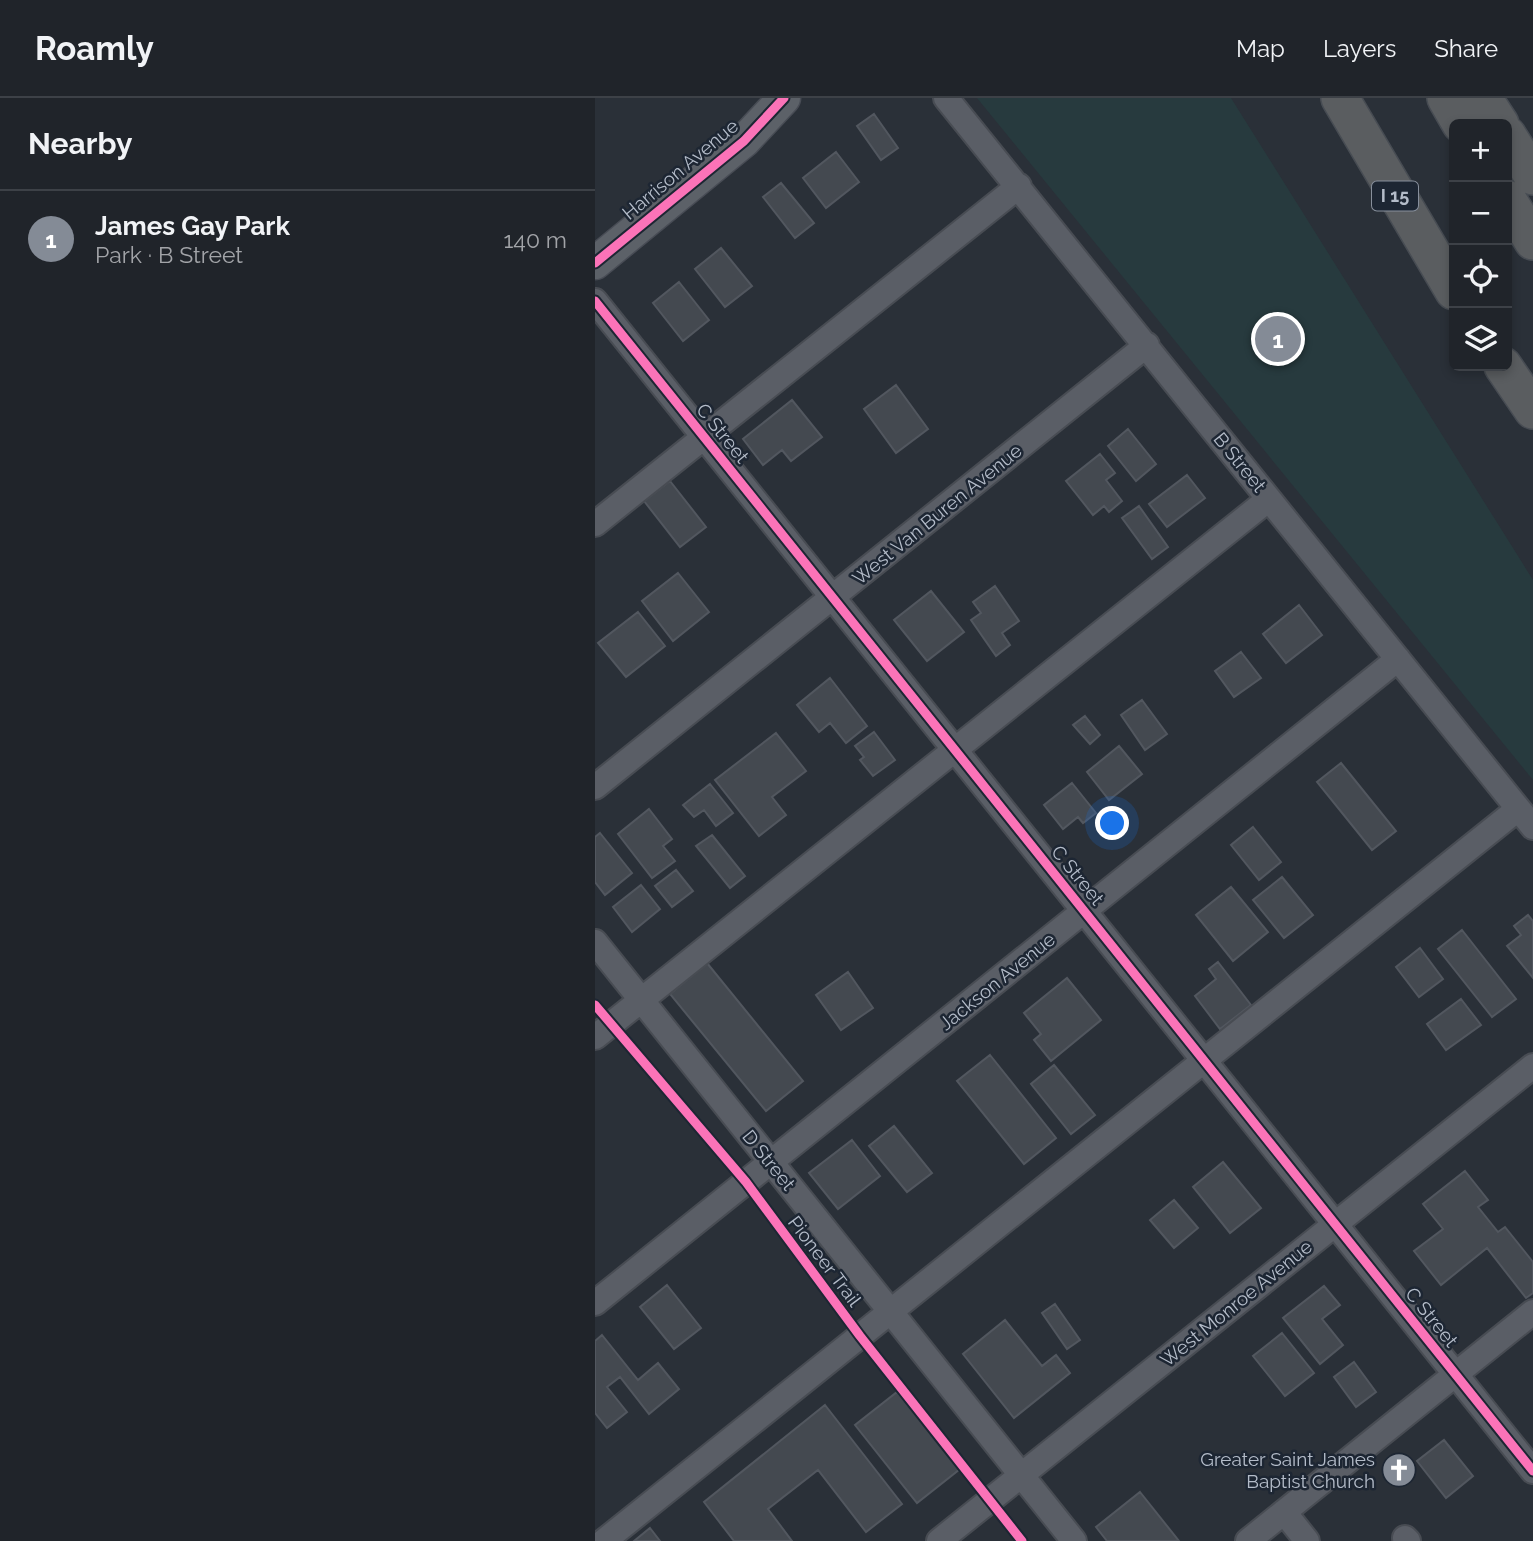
<!DOCTYPE html>
<html lang="en">
<head>
<meta charset="utf-8">
<style>
	:root { --surface:#20242a; --page:#2d3036; --text:#f1f3f6; --muted:#a2a4a8; --line:#3d4147; --accent:#848b96 }
	body { margin:0; font-family:Raleway,sans-serif; background:var(--page); color:var(--text) }
	.controls { position:absolute; right:21px; top:21px; display:grid; overflow:hidden; border-radius:10px; box-shadow:0 4px 10px #0003 }
	.controls button { width:63px; height:63px; display:grid; place-items:center; padding:0; border:0; border-bottom:2px solid var(--line); background:var(--surface); color:var(--text); font:35px sans-serif }
	.you { position:absolute; left:518px; top:726px; width:24px; height:24px; margin:-18px; border:5px solid #fff; border-radius:50%; background:#1a73e8; box-shadow:0 0 0 10px #1a73e833 }
	.badge { display:grid; place-items:center; width:46px; height:46px; border-radius:50%; background:var(--accent); color:#fff; font-size:23px; font-weight:700 }
	.pin { position:absolute; translate:-50% -50%; border:4px solid #fff; box-shadow:0 2px 7px #0006 }
	.list { margin:0; padding:0; list-style:none }
	h2 { display:flex; justify-content:space-between; align-items:center; height:91px; margin:0; padding:0 28px; font-size:30px }
	h2 small { font-size:23px; font-weight:400; color:var(--muted) }
	.list li { display:grid; grid-template-columns:46px 1fr auto; gap:21px; align-items:center; box-sizing:border-box; height:98px; padding:0 28px; border-top:2px solid var(--line) }
	.list b { display:block; font-size:26px; white-space:nowrap }
	.list p { margin:0; font-size:23px; white-space:nowrap; color:var(--muted) }
	.list em { font-size:23px; font-style:normal; color:var(--muted) }
	.icon { flex:none; width:38px; height:38px; fill:none; stroke:currentColor; stroke-width:2; stroke-linecap:round; stroke-linejoin:round }
	.map { position:relative; flex:none; width:938px; height:1443px; overflow:hidden }
	header { display:flex; align-items:center; gap:42px; box-sizing:border-box; height:98px; padding:0 35px; background:var(--surface); border-bottom:2px solid var(--line) }
	header strong { font-size:33px }
	nav { display:flex; gap:38px; margin-inline-start:auto; font-size:24px }
	main { display:flex }
	aside { flex:1; background:var(--surface) }
	.map>svg:first-child { display:block }
</style>
</head>
<body>
<header>
<strong>Roamly</strong>
<nav><a>Map</a><a>Layers</a><a>Share</a></nav>
</header>
<main>
<aside>
<h2>Nearby<small></small></h2>
<ul class="list">
<li><span class="badge">1</span><div><b>James Gay Park</b><p>Park · B Street</p></div><em>140 m</em></li>
</ul>
</aside>
<div class="map">
<svg width="938" height="1443" viewBox="0 0 938 1443">
	<rect width="100%" height="100%" fill="#2a3038"/>
	<path fill="#273a3e" d="M382 0H636L938 482V682Z"/>
	<path fill="#444950" stroke="#52575f" stroke-width="2" d="M279 16 303 50 286 62 262 28Z
		M241 54 264 84 231 110 208 80Z
		M186 85 219 125 200 140 168 99Z
		M126 150 157 188 130 209 100 171Z
		M84 184 114 222 88 243 58 205Z
		M301 287 333 331 301 355 269 311Z
		M197 302 227 339 196 363 187 352 168 367 148 341Z
		M533 331 561 366 541 383 513 348Z
		M505 356 520 375 511 382 527 403 514 414 509 408 498 417 471 383Z
		M592 377 610 400 572 429 554 406Z
		M75 383 111 429 85 449 49 403Z
		M544 408 573 449 557 461 527 420Z
		M83 475 114 514 78 543 47 503Z
		M400 488 424 523 407 535 415 547 401 558 376 522 386 515 378 504Z
		M336 493 369 534 332 563 299 522Z
		M704 507 727 537 691 565 668 536Z
		M43 514 70 548 31 579 3 545Z
		M646 554 666 580 639 599 620 573Z
		M235 580 272 628 251 645 235 625 224 634 202 607Z
		M547 602 572 636 550 652 526 617Z
		M490 618 505 637 495 646 478 627Z
		M279 634 300 662 278 678 265 662 269 659 260 648Z
		M181 635 211 673 177 699 191 717 164 738 120 682Z
		M524 648 547 676 514 702 492 674Z
		M746 665 801 733 777 752 722 684Z
		M477 685 501 715 488 725 483 719 468 731 449 707Z
		M115 686 138 715 121 728 109 712 99 719 88 707Z
		M54 711 77 741 68 748 80 763 57 780 23 736Z
		M658 729 686 764 664 782 636 747Z
		M5 735 37 775 10 797 0 784V739Z
		M117 737 150 778 135 790 101 748Z
		M81 772 98 793 77 809 60 788Z
		M687 779 718 817 689 840 658 802Z
		M46 787 65 811 37 834 18 809Z
		M636 789 673 834 638 863 601 817Z
		M933 817 938 823V880L912 848 926 837 919 828Z
		M867 832 921 901 897 919 843 851Z
		M825 850 848 881 824 899 801 869Z
		M623 864 656 907 625 931 600 898 621 881 614 871Z
		M112 865 208 983 171 1013 75 896Z
		M253 874 278 910 246 932 221 897Z
		M472 880 506 922 456 963 439 942 446 936 429 915Z
		M866 901 886 927 851 952 832 926Z
		M395 957 461 1040 429 1066 362 983Z
		M459 967 500 1017 476 1036 436 986Z
		M299 1028 337 1075 312 1094 274 1048Z
		M257 1042 285 1078 243 1111 214 1075Z
		M628 1064 666 1110 635 1135 598 1089Z
		M870 1073 893 1102 883 1109 903 1134 910 1129 938 1164V1195L931 1200 892 1150 846 1187 819 1153 848 1131 828 1106Z
		M579 1102 603 1130 579 1150 555 1122Z
		M72 1187 106 1230 79 1251 45 1209Z
		M729 1188 745 1207 727 1221 748 1247 725 1266 688 1220Z
		M460 1206 485 1242 472 1251 447 1215Z
		M410 1222 447 1268 461 1257 475 1275 419 1320 368 1256Z
		M687 1235 719 1275 690 1298 658 1258Z
		M7 1237 43 1282 63 1265 84 1291 54 1316 25 1279 12 1289 32 1314 12 1330 0 1315V1243Z
		M759 1264 781 1294 761 1309 739 1279Z
		M302 1294 365 1371 322 1405 260 1327Z
		M230 1307 307 1406 271 1434 223 1372 173 1411 197 1443H139L109 1404Z
		M849 1342 878 1378 851 1400 822 1363Z
		M545 1394 584 1443H512L501 1429Z
		M55 1430 65 1443H39Z"/>
	<g fill="none" stroke-linecap="round" stroke-linejoin="round">
		<g stroke="#484c53" stroke-width="28">
			<path id="minor" d="M351 0 938 729
				M0 203 938 1373
				M0 426 424 88
				M0 689 552 247
				M0 844 479 1443
				M0 939 674 401
				M0 1205 803 561
				M689 1414 712 1443
				M810 1440 813 1443
				M9 1443 923 711
				M344 1443 938 968
				M653 1443 938 1214"/>
		</g>
		<g stroke="#484c55" stroke-width="35">
			<path id="major" d="M0 165 149 43 189 0"/>
		</g>
		<g stroke="#474c53" stroke-width="40">
			<path id="highway" d="M745 0 859 193
				M851 0 866 26
				M888 0 905 26
				M912 37 938 78
				M912 101 938 143
				M908 268 938 312"/>
		</g>
		<use href="#minor" stroke="#5a5e66" stroke-width="24"/>
		<use href="#major" stroke="#5c6168" stroke-width="32"/>
		<use href="#highway" stroke="#5a5d60" stroke-width="37"/>
		<g stroke="#1d2633" stroke-width="13">
			<path id="cycleway" d="M0 165 149 43 189 0
				M0 203 938 1373
				M0 907 151 1084 265 1238 427 1443"/>
		</g>
		<use href="#cycleway" stroke="#fb73b8" stroke-width="9"/>
	</g>
	<defs>
		<g id="church-disc" transform="scale(1.75)"><circle r="9.5" fill="#848b96" stroke="#1d2633"/><path d="M-1.2-6h2.4v3.5h3.3v2.4h-3.3V6h-2.4V-.1h-3.3v-2.4h3.3Z" fill="#fff"/></g>
	</defs>
	<g fill-rule="evenodd">
		<use href="#church-disc" x="804" y="1372"/>
	</g>
	<g text-anchor="middle" stroke-width="5" stroke-linejoin="round" paint-order="stroke">
		<rect fill="#1d2633" stroke="#878f9c" stroke-width="2" x="777" y="83.5" width="46" height="29" rx="5"/>
		<g font-size="18" font-weight="bold" fill="#b4bcc9">
			<text x="800" y="104">I 15</text>
		</g>
		<g font-size="19" fill="#b4bcc9" stroke="#1d2633">
			<text transform="translate(85 71) rotate(-40)" y="7">Harrison Avenue</text>
			<text transform="translate(128 335) rotate(51)" y="7">C Street</text>
			<text transform="translate(645 364) rotate(51)" y="7">B Street</text>
			<text transform="translate(342 416) rotate(-39)" y="7">West Van Buren Avenue</text>
			<text transform="translate(483 777) rotate(51)" y="7">C Street</text>
			<text transform="translate(402 883) rotate(-39)" y="7">Jackson Avenue</text>
			<text transform="translate(174 1062) rotate(51)" y="7">D Street</text>
			<text transform="translate(230 1163) rotate(53)" y="7">Pioneer Trail</text>
			<text transform="translate(641 1205) rotate(-39)" y="7">West Monroe Avenue</text>
			<text transform="translate(837 1219) rotate(51)" y="7">C Street</text>
		</g>
		<g font-size="19" fill="#b4bcc9" stroke="#1d2633" text-anchor="end">
			<text x="780" y="1368">Greater Saint James<tspan x="780" dy="22">Baptist Church</tspan></text>
		</g>
	</g>
</svg>
<div class="controls">
<button>+</button>
<button>−</button>
<button><svg class="icon" aria-label="locate" viewBox="0 0 24 24"><circle cx="12" cy="12" r="6"/><path d="M12 2v4M12 18v4M2 12h4M18 12h4"/></svg></button>
<button><svg class="icon" aria-label="layers" viewBox="0 0 24 24"><path d="M12 4l9 5-9 5-9-5zM3 14l9 5 9-5"/></svg></button>
</div>
<div class="you"></div>
<div class="pin badge" style="left:683px;top:241px">1</div>
</div>
</main>
</body>
</html>
